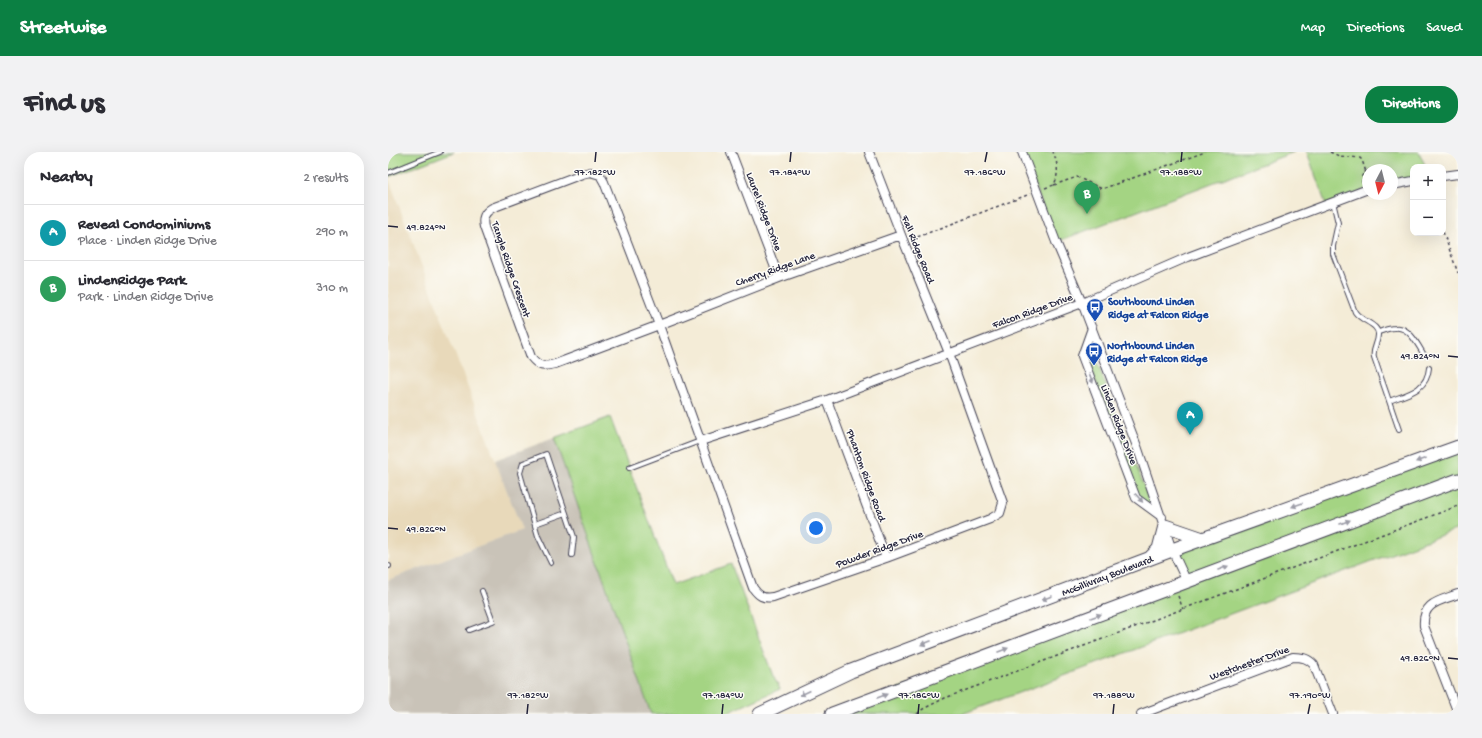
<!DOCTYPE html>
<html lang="en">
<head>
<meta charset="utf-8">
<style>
	:root { --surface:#fff; --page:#f2f2f3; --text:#2b2b33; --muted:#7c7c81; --line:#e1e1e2; --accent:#0b8043 }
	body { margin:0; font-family:"Gochi Hand",sans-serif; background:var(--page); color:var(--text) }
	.controls { position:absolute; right:12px; top:12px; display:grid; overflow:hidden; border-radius:8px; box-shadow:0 4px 16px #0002 }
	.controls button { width:36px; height:36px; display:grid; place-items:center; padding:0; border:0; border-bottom:1px solid var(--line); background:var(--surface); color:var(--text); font:20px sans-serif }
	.compass { position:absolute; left:974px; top:12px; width:36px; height:36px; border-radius:50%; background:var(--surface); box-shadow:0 4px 16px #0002; rotate:187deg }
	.you { position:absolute; left:428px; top:376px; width:14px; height:14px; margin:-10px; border:3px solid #fff; border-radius:50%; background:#1a73e8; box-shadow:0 0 0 6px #1a73e833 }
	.badge { display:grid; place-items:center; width:26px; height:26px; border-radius:50%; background:var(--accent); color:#fff; font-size:13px; font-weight:700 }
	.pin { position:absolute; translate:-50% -33px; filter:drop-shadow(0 1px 2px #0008) }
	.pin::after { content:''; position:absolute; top:21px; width:14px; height:12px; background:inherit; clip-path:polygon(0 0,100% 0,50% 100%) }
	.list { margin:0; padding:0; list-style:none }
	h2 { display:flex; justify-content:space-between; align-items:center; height:52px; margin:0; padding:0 16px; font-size:17px }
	h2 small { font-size:13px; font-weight:400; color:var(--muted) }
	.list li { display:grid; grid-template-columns:26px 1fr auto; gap:12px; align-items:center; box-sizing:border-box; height:56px; padding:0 16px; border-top:1px solid var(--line) }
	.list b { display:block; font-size:15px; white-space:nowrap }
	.list p { margin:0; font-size:13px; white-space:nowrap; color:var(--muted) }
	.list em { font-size:13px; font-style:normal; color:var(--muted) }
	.map { position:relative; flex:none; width:1070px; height:562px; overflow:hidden; border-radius:16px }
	header { display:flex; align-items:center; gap:24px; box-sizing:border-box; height:56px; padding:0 20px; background:var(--accent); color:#fff }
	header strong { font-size:19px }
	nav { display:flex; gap:22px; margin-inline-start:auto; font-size:14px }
	.intro { display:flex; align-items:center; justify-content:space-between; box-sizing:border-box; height:96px; padding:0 24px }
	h1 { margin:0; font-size:28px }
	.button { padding:10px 18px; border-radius:16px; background:var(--accent); color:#fff; font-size:14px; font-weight:700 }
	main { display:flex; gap:24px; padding:0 24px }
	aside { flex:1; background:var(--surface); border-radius:16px; box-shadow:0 4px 16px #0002 }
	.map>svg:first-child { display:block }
</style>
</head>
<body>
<header>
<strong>Streetwise</strong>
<nav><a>Map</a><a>Directions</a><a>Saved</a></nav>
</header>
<div class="intro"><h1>Find us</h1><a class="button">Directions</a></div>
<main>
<aside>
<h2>Nearby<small>2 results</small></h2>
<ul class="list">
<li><span class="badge" style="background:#0f9aa8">A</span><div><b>Reveal Condominiums</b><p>Place · Linden Ridge Drive</p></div><em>290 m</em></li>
<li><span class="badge" style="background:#2e9e5b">B</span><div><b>LindenRidge Park</b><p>Park · Linden Ridge Drive</p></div><em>310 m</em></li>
</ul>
</aside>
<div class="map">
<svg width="1070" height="562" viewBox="0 0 1070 562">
	<rect width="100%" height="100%" fill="#fdfcf7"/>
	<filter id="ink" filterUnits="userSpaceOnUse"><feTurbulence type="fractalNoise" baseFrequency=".025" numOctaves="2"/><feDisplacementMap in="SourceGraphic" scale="8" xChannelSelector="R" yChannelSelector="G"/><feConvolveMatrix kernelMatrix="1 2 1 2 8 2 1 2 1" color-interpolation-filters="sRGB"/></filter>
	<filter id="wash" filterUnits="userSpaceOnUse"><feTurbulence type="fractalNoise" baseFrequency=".012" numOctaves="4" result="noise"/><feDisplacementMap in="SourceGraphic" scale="16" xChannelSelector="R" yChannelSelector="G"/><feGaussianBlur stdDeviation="0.9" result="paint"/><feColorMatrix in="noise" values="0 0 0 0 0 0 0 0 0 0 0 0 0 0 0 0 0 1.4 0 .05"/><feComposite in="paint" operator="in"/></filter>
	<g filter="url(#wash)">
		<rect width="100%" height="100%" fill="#f4ecd7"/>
		<path fill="#e8d9ba" d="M0 25 134 378 0 428Z"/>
		<path fill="#c9c3b8" d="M166 286 263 562H0V428L134 378 107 308Z"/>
		<path fill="#a4d483" stroke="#637b5f" d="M0 0H66L0 25Z
			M634 0H906L668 90Z
			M919 0H1031L1038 15H1025V29L1004 33V18H980V37L938 53Z
			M702 192 763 353 748 346 699 205Z
			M222 265 285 433 343 412 385 524 392 537 337 562H263L166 286Z
			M1070 295V377L574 562H444L798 430 784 398Z"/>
	</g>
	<g filter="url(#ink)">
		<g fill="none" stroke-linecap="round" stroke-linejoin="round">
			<g stroke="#424052" stroke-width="6">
				<path id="service" d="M0 21 52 0
					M945 50 950 71 945 94V102L967 160C974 170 991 172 990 183 990 192 984 197 986 205L1011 278
					M991 180C996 178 1001 176 1007 176 1021 174 1030 193 1036 203
					M1001 249C1019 242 1039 239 1041 216
					M241 316 312 289
					M147 372 178 361
					M163 411 150 384 132 321 135 311 158 302 186 385 184 403
					M0 414H1
					M81 478 105 469 94 439"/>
			</g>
			<g stroke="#424052" stroke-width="10">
				<path id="minor" d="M343 0 391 126
					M481 0 513 83 561 201 615 351 612 361 602 367 498 406 385 445C375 447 371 444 365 436L271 173 216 30 212 23 202 20 194 22 104 56C96 61 94 66 96 75L143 205C151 215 155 215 167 212L271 173 391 126 513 83
					M634 0 668 90 694 151 750 297 784 398 799 430
					M1055 24 1070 22
					M1004 33 1025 29
					M704 176 694 204 748 346 774 365
					M439 248 498 406
					M313 289 439 248 694 151 800 105 980 37
					M1070 442C1052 449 1034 450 1036 474L1070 561
					M753 562 905 505C914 505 920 506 926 513L945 562"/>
			</g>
			<g stroke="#424052" stroke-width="15">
				<path id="primary" d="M762 406 771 397 777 374 815 387
					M372 562 463 519 784 398 1070 295
					M444 562 1070 328"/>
			</g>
			<path stroke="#424052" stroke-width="1.5" stroke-dasharray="3 3" stroke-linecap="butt" d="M942 0 951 4 972 6 974 8 978 20
				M974 31V24L976 20H980
				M666 33 689 25 714 37 817 0
				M657 36 666 33C671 22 670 11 665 0
				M1055 80 1070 121
				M524 87 642 42
				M790 444 795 457
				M529 562 535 557 557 546 1070 354"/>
			<use href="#service" stroke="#fff" stroke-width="4"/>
			<use href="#minor" stroke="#fff" stroke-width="8"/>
			<use href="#primary" stroke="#fff" stroke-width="13"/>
		</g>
		<defs><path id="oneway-solid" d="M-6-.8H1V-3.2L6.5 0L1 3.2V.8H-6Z"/></defs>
		<g fill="#9c9ca7">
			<use href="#oneway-solid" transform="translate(703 226) rotate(69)"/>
			<use href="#oneway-solid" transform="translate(1033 308) rotate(160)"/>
			<use href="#oneway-solid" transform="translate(751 346) rotate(49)"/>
			<use href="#oneway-solid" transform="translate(909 353) rotate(160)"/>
			<use href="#oneway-solid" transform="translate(957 370) rotate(-21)"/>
			<use href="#oneway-solid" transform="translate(835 416) rotate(-21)"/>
			<use href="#oneway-solid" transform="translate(659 446) rotate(159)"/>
			<use href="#oneway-solid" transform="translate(708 464) rotate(-20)"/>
			<use href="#oneway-solid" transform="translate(538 491) rotate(159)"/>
			<use href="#oneway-solid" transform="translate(615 498) rotate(-21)"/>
			<use href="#oneway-solid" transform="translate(417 541) rotate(155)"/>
			<use href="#oneway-solid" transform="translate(494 544) rotate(-21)"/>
		</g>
	</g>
	<path fill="none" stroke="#22223b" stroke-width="1.5" d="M207 10 208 0M402 10 403 0M597 10 599 0M793 10 794 0M0 74 10 75M1060 204 1070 205M0 376 10 377M1060 506 1070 507M139 562 140 552M334 562 335 552M530 562 531 552M725 562 726 552M920 562 922 552"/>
	<defs>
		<g id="bus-pin" transform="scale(0.9)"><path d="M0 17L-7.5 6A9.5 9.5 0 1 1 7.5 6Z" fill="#1a4fb4" stroke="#fdfcf7"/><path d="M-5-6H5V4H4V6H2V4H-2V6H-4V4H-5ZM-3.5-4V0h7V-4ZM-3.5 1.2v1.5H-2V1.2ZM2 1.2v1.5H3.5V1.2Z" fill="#fff"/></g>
	</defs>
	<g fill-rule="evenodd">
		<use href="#bus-pin" x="707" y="155"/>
		<use href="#bus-pin" x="706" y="199"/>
	</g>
	<g text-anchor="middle" stroke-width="3" stroke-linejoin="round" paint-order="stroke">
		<g font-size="11" fill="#22223b" stroke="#fdfcf7">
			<text transform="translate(377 59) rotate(69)" y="4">Laurel Ridge Drive</text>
			<text transform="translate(531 97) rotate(68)" y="4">Fall Ridge Road</text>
			<text transform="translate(387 116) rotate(-20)" y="4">Cherry Ridge Lane</text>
			<text transform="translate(124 117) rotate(71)" y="4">Tangle Ridge Crescent</text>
			<text transform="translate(644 158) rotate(-20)" y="4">Falcon Ridge Drive</text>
			<text transform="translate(732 272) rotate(69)" y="4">Linden Ridge Drive</text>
			<text transform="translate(479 323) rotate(70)" y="4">Phantom Ridge Road</text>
			<text transform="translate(491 396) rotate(-20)" y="4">Powder Ridge Drive</text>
			<text transform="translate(719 423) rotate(-21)" y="4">McGillivray Boulevard</text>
			<text transform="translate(861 510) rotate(-20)" y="4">Westchester Drive</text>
		</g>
		<g font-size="11" font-weight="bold" fill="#164399" stroke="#fdfcf7" text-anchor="start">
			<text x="720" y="153">Southbound Linden<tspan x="720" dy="13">Ridge at Falcon Ridge</tspan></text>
			<text x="719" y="197">Northbound Linden<tspan x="719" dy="13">Ridge at Falcon Ridge</tspan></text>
		</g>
	</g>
	<g font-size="10" text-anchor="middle" fill="#22223b" stroke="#fdfcf7" stroke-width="3" stroke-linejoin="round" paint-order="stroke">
		<text x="207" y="23">97.182°W</text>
		<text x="402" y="23">97.184°W</text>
		<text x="597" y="23">97.186°W</text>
		<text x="793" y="23">97.188°W</text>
		<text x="38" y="78">49.824°N</text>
		<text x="1032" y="207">49.824°N</text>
		<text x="38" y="380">49.826°N</text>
		<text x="1032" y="509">49.826°N</text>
		<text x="140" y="546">97.182°W</text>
		<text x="335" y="546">97.184°W</text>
		<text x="531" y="546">97.186°W</text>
		<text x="726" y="546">97.188°W</text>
		<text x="922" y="546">97.190°W</text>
	</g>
</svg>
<div class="controls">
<button>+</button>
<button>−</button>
</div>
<svg class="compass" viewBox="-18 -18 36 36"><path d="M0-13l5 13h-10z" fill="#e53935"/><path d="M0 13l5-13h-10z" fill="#7c7c81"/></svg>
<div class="you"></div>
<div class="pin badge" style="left:802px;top:283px;background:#0f9aa8">A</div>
<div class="pin badge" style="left:699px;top:62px;background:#2e9e5b">B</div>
</div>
</main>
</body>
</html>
